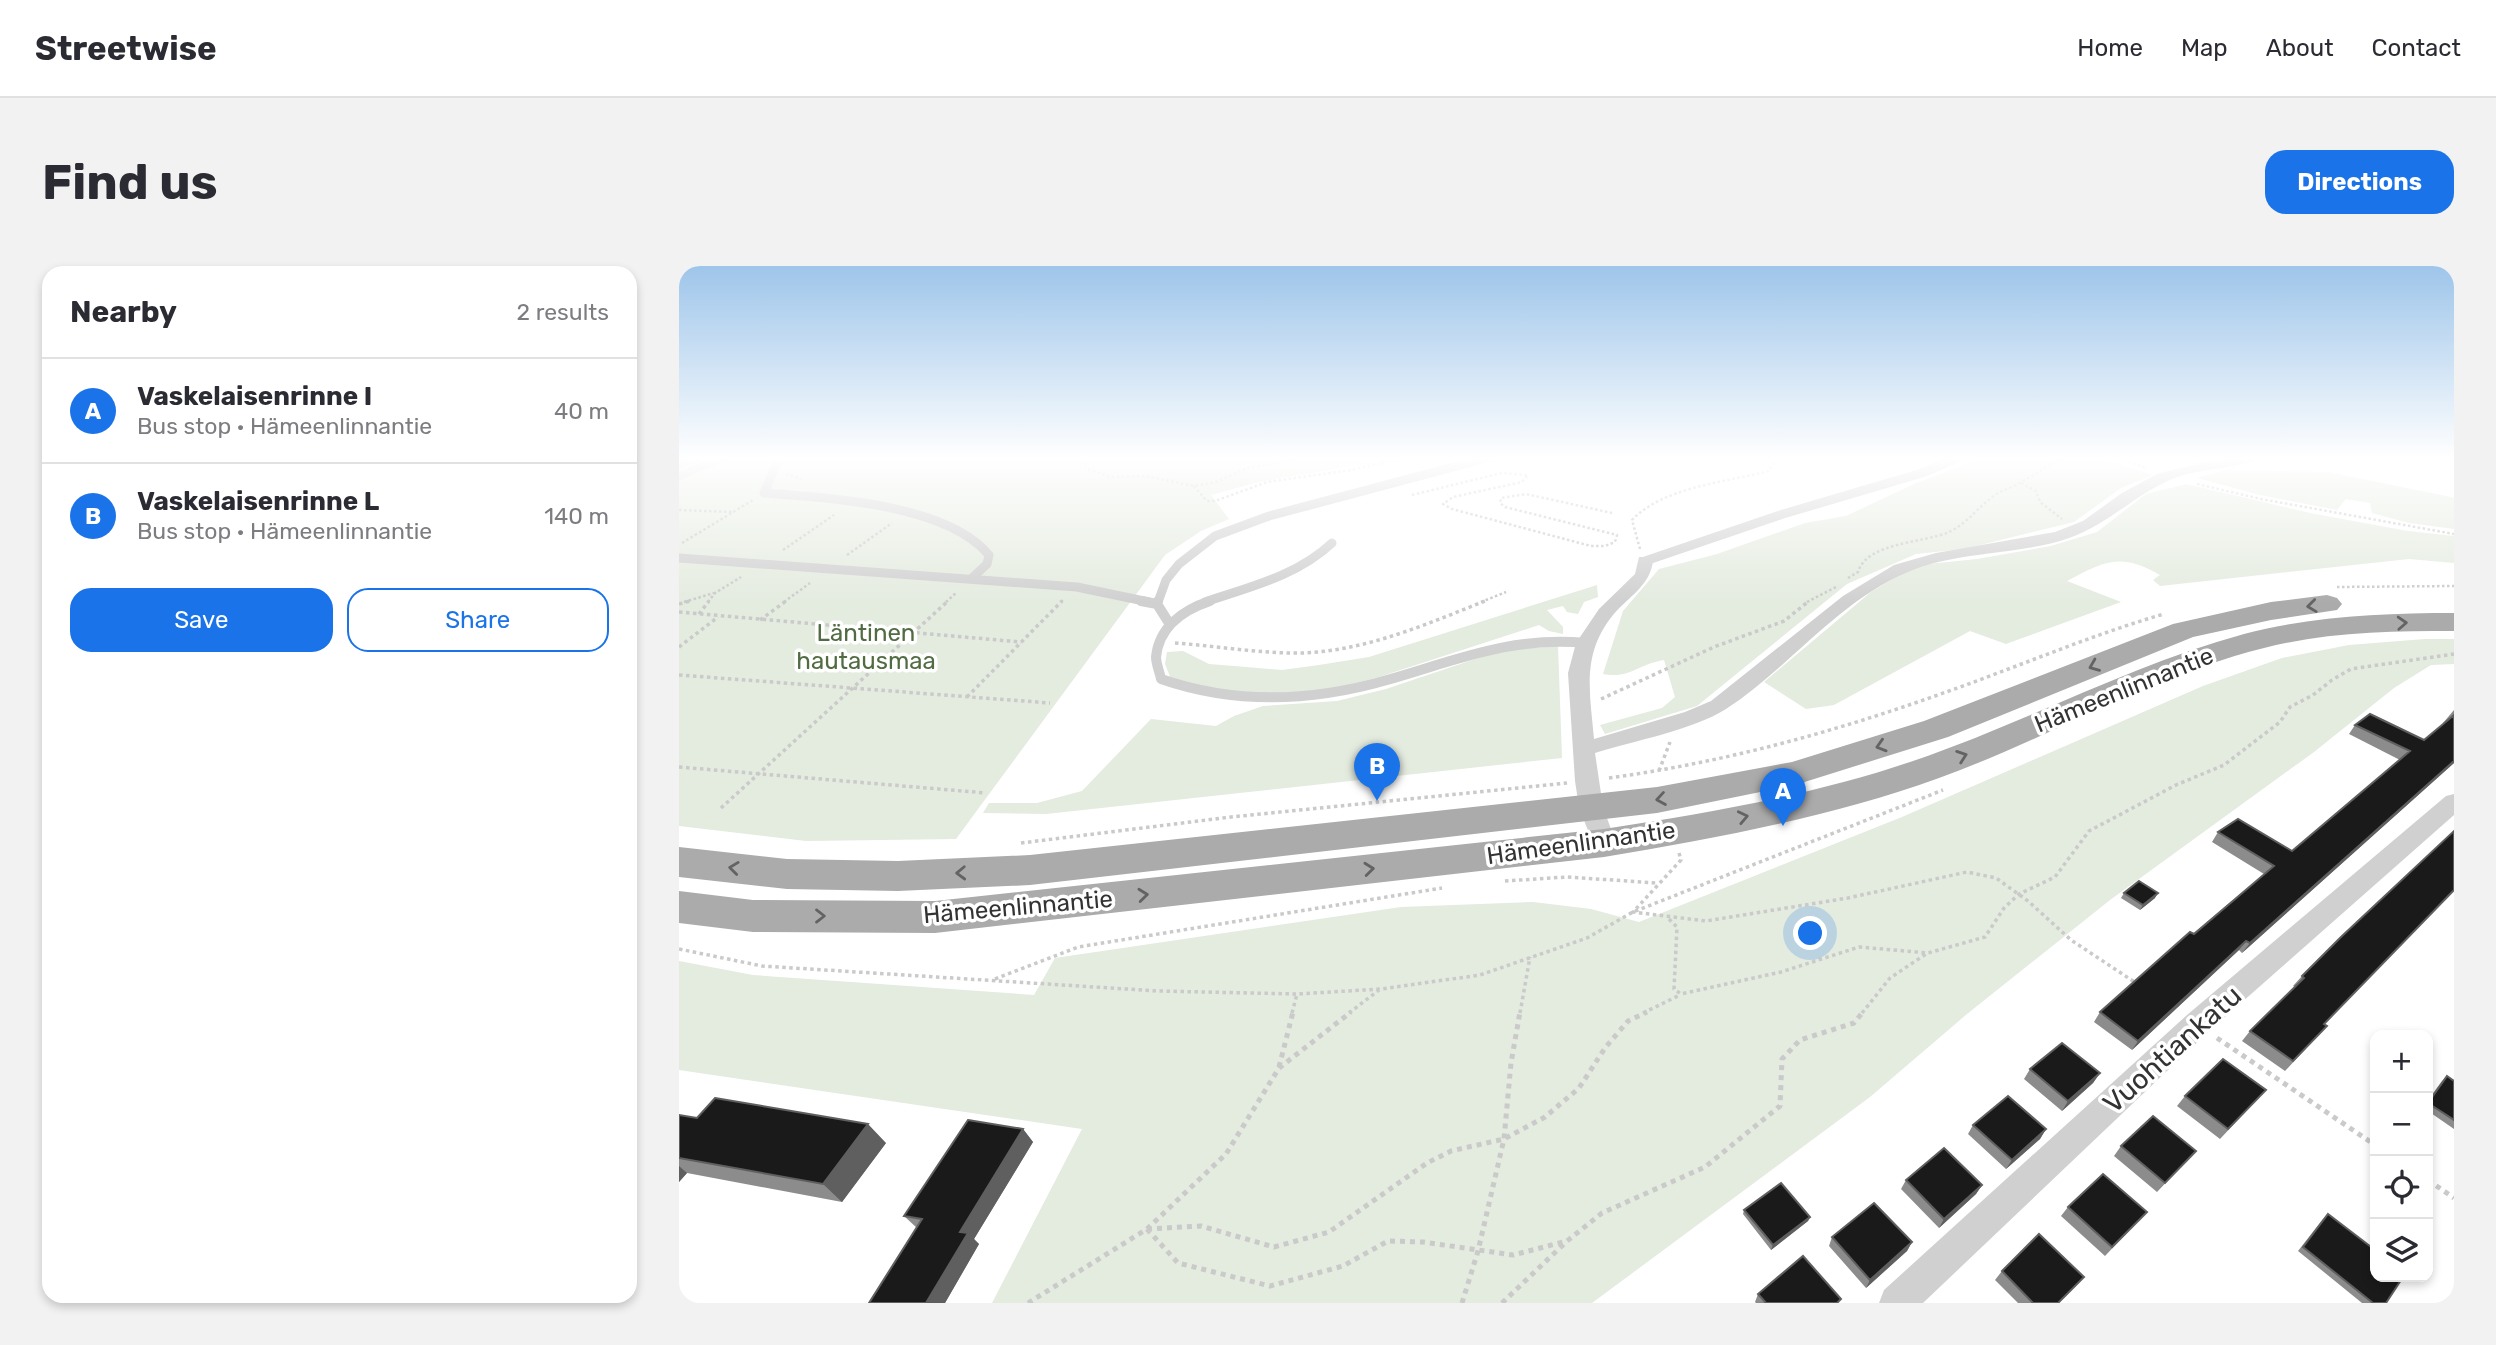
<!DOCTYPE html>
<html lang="en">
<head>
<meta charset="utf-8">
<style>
	:root { --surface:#fff; --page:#f2f2f3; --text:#2b2b33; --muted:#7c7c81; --line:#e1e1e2; --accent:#1a73e8 }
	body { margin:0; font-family:Rubik,sans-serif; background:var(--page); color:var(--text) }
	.controls { position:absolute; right:21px; bottom:21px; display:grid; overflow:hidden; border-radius:14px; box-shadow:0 4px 10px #0003 }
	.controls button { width:63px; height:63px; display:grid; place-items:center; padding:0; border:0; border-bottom:2px solid var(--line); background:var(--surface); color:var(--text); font:35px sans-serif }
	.you { position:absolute; left:1132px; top:668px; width:24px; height:24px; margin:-18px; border:5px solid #fff; border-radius:50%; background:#1a73e8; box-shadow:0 0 0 10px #1a73e833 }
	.badge { display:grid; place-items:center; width:46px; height:46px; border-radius:50%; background:var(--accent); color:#fff; font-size:23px; font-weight:700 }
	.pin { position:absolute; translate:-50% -58px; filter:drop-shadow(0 2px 4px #0008) }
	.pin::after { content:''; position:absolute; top:37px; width:24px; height:21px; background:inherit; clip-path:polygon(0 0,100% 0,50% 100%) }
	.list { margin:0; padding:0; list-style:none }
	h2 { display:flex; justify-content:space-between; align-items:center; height:91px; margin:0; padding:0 28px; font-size:30px }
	h2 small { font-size:23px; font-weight:400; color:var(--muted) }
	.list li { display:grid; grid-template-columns:46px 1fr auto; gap:21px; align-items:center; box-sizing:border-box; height:105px; padding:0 28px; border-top:2px solid var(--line) }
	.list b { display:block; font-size:26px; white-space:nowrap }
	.list p { margin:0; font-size:23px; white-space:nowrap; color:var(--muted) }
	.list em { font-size:23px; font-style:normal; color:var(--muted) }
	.actions { display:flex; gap:14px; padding:21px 28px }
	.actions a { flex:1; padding:16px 0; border:2px solid var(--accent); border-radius:21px; text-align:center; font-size:24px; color:var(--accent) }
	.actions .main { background:var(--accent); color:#fff }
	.icon { flex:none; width:38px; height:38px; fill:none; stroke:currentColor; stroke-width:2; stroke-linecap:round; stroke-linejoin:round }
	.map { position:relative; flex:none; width:1775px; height:1037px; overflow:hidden; border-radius:21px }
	header { display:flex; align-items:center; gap:42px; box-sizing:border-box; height:98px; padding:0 35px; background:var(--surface); border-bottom:2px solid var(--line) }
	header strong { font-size:33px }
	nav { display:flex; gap:38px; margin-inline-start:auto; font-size:24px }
	.intro { display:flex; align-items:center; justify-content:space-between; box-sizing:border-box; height:168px; padding:0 42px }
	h1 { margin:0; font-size:49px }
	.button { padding:18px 32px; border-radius:21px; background:var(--accent); color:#fff; font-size:24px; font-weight:700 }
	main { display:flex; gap:42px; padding:0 42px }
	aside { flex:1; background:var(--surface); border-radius:21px; box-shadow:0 4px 10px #0003 }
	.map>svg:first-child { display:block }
</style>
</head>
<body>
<header>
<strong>Streetwise</strong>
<nav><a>Home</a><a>Map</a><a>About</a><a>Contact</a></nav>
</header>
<div class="intro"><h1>Find us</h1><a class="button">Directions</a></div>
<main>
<aside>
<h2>Nearby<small>2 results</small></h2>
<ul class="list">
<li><span class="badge">A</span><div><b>Vaskelaisenrinne I</b><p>Bus stop · Hämeenlinnantie</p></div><em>40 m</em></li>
<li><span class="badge">B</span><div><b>Vaskelaisenrinne L</b><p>Bus stop · Hämeenlinnantie</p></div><em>140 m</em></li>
</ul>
<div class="actions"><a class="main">Save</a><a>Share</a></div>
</aside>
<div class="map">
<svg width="1775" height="1037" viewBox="0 0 1775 1037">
	<rect width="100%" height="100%" fill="#fff"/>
	<path fill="#e4ebdf" d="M0 192H683L680 194 684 198 580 216 532 229 550 253 522 265 486 289 277 573 127 575 0 560Z
		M1303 192H1422L1474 209 1442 222 1395 256 1285 283 1237 288 1168 318 1018 440 926 468 921 459 983 442 996 431 985 394C959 398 951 413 924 408L944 345 980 303 1038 288 1126 257 1167 250 1237 217Z
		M1546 204 1650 206 1772 231 1775 232V263L1730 257 1693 247 1691 237 1667 233 1658 244 1581 229 1518 212Z
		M1507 218 1631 247 1729 265 1775 270V297L1730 293 1481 320 1474 314 1481 309C1442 286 1425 295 1388 315L1442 336 1327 378 1291 365 1155 439 1127 443 1085 416 1192 326 1228 304 1249 298 1298 293 1372 280 1418 266 1467 228Z
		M918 319 919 331 905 336 899 348 888 346 884 340 868 344 884 361V368L870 365 860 359 700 411 643 426 599 430 545 427 492 413 486 398 488 386 504 385 530 398 555 400 603 404 640 399 690 391Z
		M1746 373H1775V398L1752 399 1715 422 1635 486 1431 634 1288 748 1191 831 913 1037H313L403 863 0 804V695L74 709 355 729 376 692 722 641 854 636 912 643 960 656 1223 551 1524 420 1603 392 1670 379Z
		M879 380 883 492 367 548 304 547 310 537H358L403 525 472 453 537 460 555 450 584 440 658 435 707 423 823 384Z"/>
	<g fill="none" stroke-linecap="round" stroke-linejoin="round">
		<path stroke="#cacaca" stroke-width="2.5" stroke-dasharray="2.5 2.5" stroke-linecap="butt" d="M307 192H353
			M399 192 409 203 431 211 466 210 515 220 537 216 569 202 623 192
			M1440 192 1467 202
			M704 197 701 194 707 192
			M107 208 123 213
			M1342 217 1357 225 1361 236 1383 253
			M1518 218 1582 233 1775 268
			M515 220 528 235H536L588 216 672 204 724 192
			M733 229 823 207 849 209 843 216 774 231 764 238 773 243 912 280H926L936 276 938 269 826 241 821 237 822 232 847 228 933 247
			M0 244 54 246
			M3 277 74 234
			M961 283 953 254C984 221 1047 216 1090 205L1097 192
			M104 284 155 249
			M168 289 213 257
			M1169 312 1179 306C1188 276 1245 277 1270 266 1289 257 1300 240 1316 229 1324 223 1333 222 1341 217 1356 209 1368 199 1383 192
			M1658 321 1775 320
			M5 336 35 327
			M29 336 36 327 62 311
			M105 336 131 317
			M267 336 278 326
			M382 336 384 334
			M802 336 827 326
			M1128 336 1157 321"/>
		<path stroke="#cacaca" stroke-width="3.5" stroke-dasharray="3.5 3.5" stroke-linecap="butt" d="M0 338 11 335
			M0 346 342 376
			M20 348 30 335
			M81 354 107 335
			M496 377C539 380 582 388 625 387 689 384 748 358 806 335
			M0 381 39 351
			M0 409 371 437
			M288 431 383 335
			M922 433 1035 381 1105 355 1130 335
			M0 501 307 527
			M980 505 991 476
			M930 512C1047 496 1159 465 1270 425 1341 400 1412 369 1485 348
			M42 542 269 335
			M342 577 552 551 888 517
			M1000 587 1002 594 954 646 1027 655 1169 632 1288 606 1317 612 1349 635 1392 674 1457 717
			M826 615 888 611 978 617
			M990 653 998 661 995 723 1002 728 1102 706 1180 681 1249 687 1306 671 1325 642 1340 628 1376 611 1410 565 1497 519 1545 499 1601 456 1611 441 1634 429 1653 414 1672 403 1775 388
			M0 683 83 700 479 725 618 728 702 723 801 709 908 672 954 646 1264 524
			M316 713 399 681 763 622
			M613 747 618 728
			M670 747 700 724
			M841 747 851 691
			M964 747 1001 729
			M1183 747 1211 712 1247 688"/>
		<path stroke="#cacaca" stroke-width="5" stroke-dasharray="5 5" stroke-linecap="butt" d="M1538 772 1696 879
			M600 801 614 746
			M1749 914 1775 932
			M468 963 499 997 591 1020 664 1000 709 975 744 976 834 989 888 975 923 947 1026 901 1101 840 1103 793 1121 774 1175 757 1184 746
			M468 963 522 960 595 981 650 966 748 897 772 885 825 873 866 851 900 822 926 782 949 755 968 746
			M349 1037 468 963 547 888 600 802 672 746
			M783 1037 799 985 825 873 832 797 841 746
			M823 1037 887 976"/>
		<path stroke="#d0d0d0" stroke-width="9" d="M100 192 85 227C147 231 268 238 310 289L308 298 293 312
			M0 198 16 192
			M0 292 398 321 470 336
			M966 295 1104 248 1243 207 1279 192
			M479 336 487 314 500 298 536 270 590 250 808 192
			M526 336C570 321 618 310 653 277"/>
		<path stroke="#d0d0d0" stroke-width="10" d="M462 335 478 338 490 357
			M531 335C504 344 480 361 477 391 477 398 481 407 482 413 557 439 632 436 708 414 778 394 833 370 907 377
			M478 338 479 335"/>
		<path fill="#d0d0d0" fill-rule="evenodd" d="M32 192H51L0 215V206Z
			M1542 192H1583C1575 199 1518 204 1501 210 1460 224 1431 258 1390 272 1338 290 1280 284 1229 306 1159 335 1110 402 1047 443 1014 464 954 475 916 487L924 541 937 577 934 583 925 586 916 583 900 541 896 515 889 407 897 377 920 343 956 308 960 291H972L974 295C971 320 949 331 934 349 902 388 911 427 915 473L1006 446 1032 435 1164 330 1215 299 1257 287 1376 266 1404 255 1443 227 1478 208Z
			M1775 528V549L1528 767 1244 1037H1200L1205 1024 1508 749 1767 530Z"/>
		<path fill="#ababab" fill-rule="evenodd" d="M1648 329 1658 332 1663 338 1658 344 1592 354 1514 371 1269 471 1116 519 978 547 351 619 219 625 108 623 0 611V581L108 593 219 595 351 589 978 521 1113 496 1245 455 1494 358 1592 336Z
			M1775 347V365C1712 365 1647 366 1585 382 1475 409 1368 473 1260 512 1152 551 1038 572 925 591L256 667 74 666 0 657V625L74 634 256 635 925 563C1029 547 1134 529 1234 495 1346 457 1451 399 1565 368 1634 350 1705 347 1775 347Z"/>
	</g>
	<path fill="#8c8c8c" d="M1775 444V497L1563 687 1560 684 1453 784 1415 756 1421 746 1585 608 1533 576 1539 566 1613 585 1721 494 1670 468 1676 459 1745 474 1765 457H1764Z
		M1775 565 1645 758 1648 760 1606 805 1563 775 1571 765 1616 721 1614 720 1623 710Z
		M1445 627 1476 632 1461 644 1442 632Z
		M1351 803 1421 807 1414 817 1383 845 1345 813Z
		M1768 810 1775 815V863L1749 845V834L1763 815Z
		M1587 824 1541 873 1498 840 1506 830Z
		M0 849 18 852 207 877 163 936 8 907 0 916Z
		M1294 859 1367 863 1361 873 1327 903 1289 868Z
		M344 863 354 876 295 973 300 978 266 1037H190L238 962 225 950Z
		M1442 880 1517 885 1478 926 1435 890Z
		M1227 914 1303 919 1297 928 1260 962 1222 923Z
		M1389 941 1468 946 1426 990 1382 950Z
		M1065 944 1131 951 1129 955 1092 984 1064 948Z
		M1649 948 1707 1037H1683L1619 985 1644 953Z
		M1153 971 1233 976 1228 985 1187 1022 1150 980Z
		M1323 1005 1405 1011 1380 1037H1339L1316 1014Z
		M1079 1028 1160 1037H1077L1076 1036Z"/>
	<path fill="#5f5f5f" d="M1775 495V497L1563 687 1571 677Z
		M1479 627 1476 632 1461 644 1464 639Z
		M1567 675 1560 684 1453 784 1459 775Z
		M1421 807 1414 817 1383 845 1389 835Z
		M189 858 207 877 163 936 144 918Z
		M344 863 354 876 295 973 300 978 266 1037H247L281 966Z
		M1367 863 1361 873 1327 903 1333 894Z
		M0 900 8 907 0 916Z
		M1303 919 1297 928 1260 962 1265 953Z
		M1131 951 1129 955 1092 984 1094 979Z
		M1233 976 1228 985 1187 1022 1191 1014Z"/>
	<path fill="#1a1a1a" stroke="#5f5f5f" stroke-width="2" d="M1691 448 1745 474 1775 449V495L1571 677 1567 675 1459 775 1421 746 1511 666 1515 668 1595 600 1539 566 1559 553 1613 585 1731 485 1676 459Z
		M1775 565V624L1645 758 1648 760 1614 795 1571 765 1625 712 1623 710 1662 671Z
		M1460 615 1479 627 1464 639 1445 627Z
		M1383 777 1421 807 1389 835 1351 803Z
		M1544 793 1587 824 1549 863 1506 830Z
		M1768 810 1775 815V854L1749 837Z
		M1329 830 1367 863 1333 894 1294 859Z
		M36 832 189 858 144 918 0 892V849L18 852Z
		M1474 850 1517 885 1486 917 1442 880Z
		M289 854 344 863 281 966 289 967 247 1037H190L243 953 225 950Z
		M1265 882 1303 919 1265 953 1227 914Z
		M1424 908 1468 946 1433 981 1389 941Z
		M1102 917 1131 951 1094 979 1065 944Z
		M1195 937 1233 976 1191 1014 1153 971Z
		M1649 948 1696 984V1011H1724L1707 1037H1694L1624 981Z
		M1360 968 1405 1011 1379 1037H1354L1323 1005Z
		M1124 990 1162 1033 1158 1037H1087L1079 1028Z"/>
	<defs><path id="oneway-chevron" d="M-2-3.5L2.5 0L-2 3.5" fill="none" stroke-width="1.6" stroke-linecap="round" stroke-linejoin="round" transform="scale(1.75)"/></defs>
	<g stroke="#636363">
		<use href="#oneway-chevron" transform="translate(1633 340) rotate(173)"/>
		<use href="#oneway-chevron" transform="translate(1723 357) rotate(-3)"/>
		<use href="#oneway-chevron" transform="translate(1415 400) rotate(158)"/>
		<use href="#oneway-chevron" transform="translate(1202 480) rotate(163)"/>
		<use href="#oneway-chevron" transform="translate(1283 490) rotate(-19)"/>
		<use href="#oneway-chevron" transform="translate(982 533) rotate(171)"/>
		<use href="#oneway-chevron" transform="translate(1064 551) rotate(-12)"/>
		<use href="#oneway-chevron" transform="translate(55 602) rotate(-173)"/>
		<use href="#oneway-chevron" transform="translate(690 603) rotate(-6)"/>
		<use href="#oneway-chevron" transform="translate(282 607) rotate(178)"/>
		<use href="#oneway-chevron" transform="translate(464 629) rotate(-6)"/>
		<use href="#oneway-chevron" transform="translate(141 650)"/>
	</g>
	<linearGradient id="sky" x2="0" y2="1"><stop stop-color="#9ec5ea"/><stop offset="0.57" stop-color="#fff"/><stop offset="1" stop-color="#fff" stop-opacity="0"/></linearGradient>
	<rect width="1775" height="337" fill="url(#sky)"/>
	<g text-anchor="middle" stroke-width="7" stroke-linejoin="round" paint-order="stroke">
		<g font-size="24" fill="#516c42" stroke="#fff">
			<text x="187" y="375">Läntinen<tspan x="187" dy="28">hautausmaa</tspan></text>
		</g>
		<g font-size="24" fill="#333" stroke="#fff">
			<text transform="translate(1445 424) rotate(-22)" y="8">Hämeenlinnantie</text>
			<text transform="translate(902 577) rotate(-8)" y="8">Hämeenlinnantie</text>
			<text transform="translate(339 641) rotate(-5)" y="8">Hämeenlinnantie</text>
		</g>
		<g font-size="28" fill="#333" stroke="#fff">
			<text transform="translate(1493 783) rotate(-42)" y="10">Vuohtiankatu</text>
		</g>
	</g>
</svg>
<div class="controls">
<button>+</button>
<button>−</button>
<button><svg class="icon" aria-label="locate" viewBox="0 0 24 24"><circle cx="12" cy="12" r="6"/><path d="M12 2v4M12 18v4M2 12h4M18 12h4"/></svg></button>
<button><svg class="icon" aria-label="layers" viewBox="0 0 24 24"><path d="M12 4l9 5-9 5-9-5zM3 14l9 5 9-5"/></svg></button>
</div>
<div class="you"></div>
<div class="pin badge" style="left:1104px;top:560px">A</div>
<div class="pin badge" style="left:698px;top:535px">B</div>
</div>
</main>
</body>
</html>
